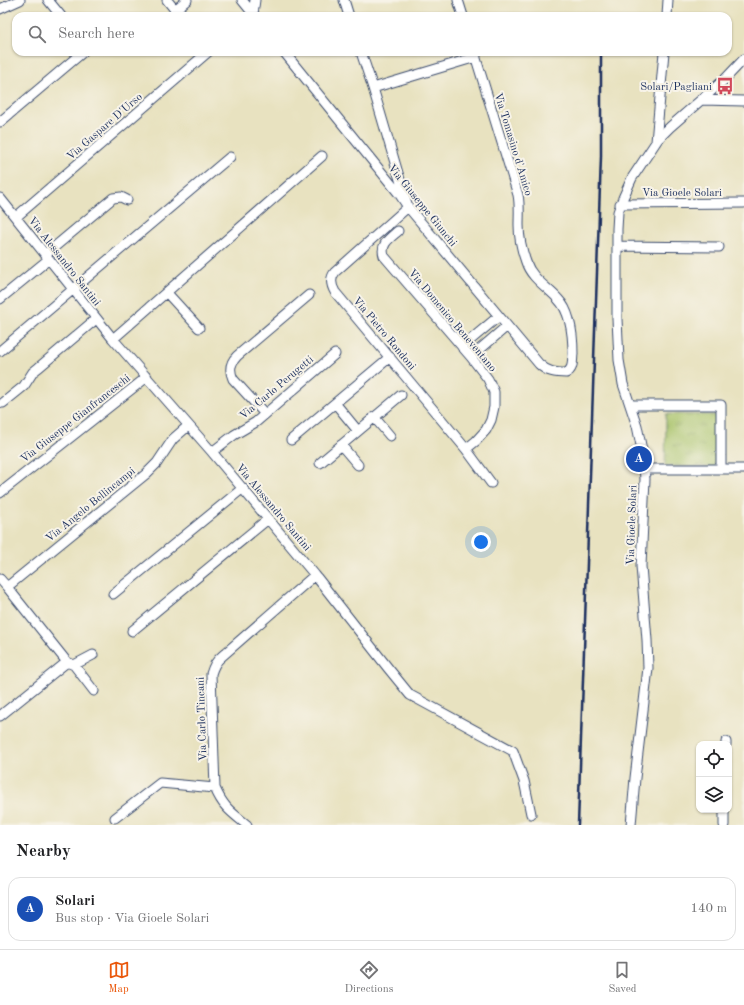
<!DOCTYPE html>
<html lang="en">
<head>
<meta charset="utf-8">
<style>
	:root { --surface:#fff; --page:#f2f2f2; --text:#202124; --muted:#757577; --line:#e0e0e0; --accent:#ea580c }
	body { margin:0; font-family:"Old Standard TT",serif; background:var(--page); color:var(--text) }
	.controls { position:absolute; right:12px; bottom:12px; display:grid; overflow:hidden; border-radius:8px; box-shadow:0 1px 3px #0004 }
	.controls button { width:36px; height:36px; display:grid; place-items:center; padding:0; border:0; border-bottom:1px solid var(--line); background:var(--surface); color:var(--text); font:20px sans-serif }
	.you { position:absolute; left:481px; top:542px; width:14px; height:14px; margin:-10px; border:3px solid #fff; border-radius:50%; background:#1a73e8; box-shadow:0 0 0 6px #1a73e833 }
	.badge { display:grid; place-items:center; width:26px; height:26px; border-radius:50%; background:var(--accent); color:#fff; font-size:13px; font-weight:700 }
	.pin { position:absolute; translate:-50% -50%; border:2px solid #fff; box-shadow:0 1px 4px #0006 }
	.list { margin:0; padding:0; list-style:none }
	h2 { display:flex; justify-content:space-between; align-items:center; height:52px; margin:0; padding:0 16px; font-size:17px }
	h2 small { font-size:13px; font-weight:400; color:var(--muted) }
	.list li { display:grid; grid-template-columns:26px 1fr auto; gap:12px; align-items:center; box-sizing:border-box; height:64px; margin:0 8px 8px; padding:0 8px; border:1px solid var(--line); border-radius:12px }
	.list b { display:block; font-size:15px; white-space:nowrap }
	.list p { margin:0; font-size:13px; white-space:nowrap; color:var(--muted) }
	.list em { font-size:13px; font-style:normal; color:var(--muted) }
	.icon { flex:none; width:22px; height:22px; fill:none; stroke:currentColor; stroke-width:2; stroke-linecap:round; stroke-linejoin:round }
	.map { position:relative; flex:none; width:744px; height:825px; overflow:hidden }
	.search { position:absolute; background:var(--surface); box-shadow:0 1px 3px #0004; left:12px; right:12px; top:12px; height:44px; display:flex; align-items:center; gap:10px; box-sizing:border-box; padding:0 14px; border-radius:12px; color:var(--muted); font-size:15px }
	.sheet { height:124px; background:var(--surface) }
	nav { display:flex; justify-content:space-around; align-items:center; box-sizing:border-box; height:56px; border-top:1px solid var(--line); background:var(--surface); font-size:11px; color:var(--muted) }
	nav a { display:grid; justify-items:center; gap:2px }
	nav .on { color:var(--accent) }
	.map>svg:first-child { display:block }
</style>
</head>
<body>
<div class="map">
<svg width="744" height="825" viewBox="0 0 744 825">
	<defs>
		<pattern id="grass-tufts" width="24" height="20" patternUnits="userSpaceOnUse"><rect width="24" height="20" fill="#a8c369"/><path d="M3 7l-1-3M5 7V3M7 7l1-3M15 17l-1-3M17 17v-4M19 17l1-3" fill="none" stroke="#889f5a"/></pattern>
	</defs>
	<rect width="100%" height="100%" fill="#f7f3e8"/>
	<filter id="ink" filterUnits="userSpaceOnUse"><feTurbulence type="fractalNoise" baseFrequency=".025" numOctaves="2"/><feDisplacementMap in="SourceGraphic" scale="8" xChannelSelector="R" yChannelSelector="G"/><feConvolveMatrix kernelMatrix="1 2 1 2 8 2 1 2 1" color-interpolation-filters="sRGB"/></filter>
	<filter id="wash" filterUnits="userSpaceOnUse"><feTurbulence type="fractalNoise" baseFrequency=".012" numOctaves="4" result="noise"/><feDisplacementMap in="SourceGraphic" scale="16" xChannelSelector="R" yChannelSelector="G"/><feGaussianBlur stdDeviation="0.9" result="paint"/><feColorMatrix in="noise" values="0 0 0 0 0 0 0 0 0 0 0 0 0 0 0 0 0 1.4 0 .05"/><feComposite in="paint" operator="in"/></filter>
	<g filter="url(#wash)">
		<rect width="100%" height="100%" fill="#e8e2c0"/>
		<path fill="url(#grass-tufts)" stroke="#627964" d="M666 414 716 415 715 467 665 466Z"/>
	</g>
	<g filter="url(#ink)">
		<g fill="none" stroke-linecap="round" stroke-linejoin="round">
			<g stroke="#3a4a6d" stroke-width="11">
				<path id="minor" d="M48 0 61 16
					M167 0 180 16
					M242 0 255 16
					M344 0 349 16
					M458 0 463 16
					M0 9 20 0
					M175 10 187 0
					M253 14 255 0
					M667 16 668 0
					M284 52 400 195 408 207 539 364C547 372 556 373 566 373 574 369 572 361 573 354 573 336 571 312 558 299 547 287 531 278 526 262 522 251 519 237 519 225 519 215 520 205 518 195L474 52
					M361 52 373 88 408 207 335 272C330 278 331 285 335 292L466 449 491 483
					M373 88 476 57
					M702 100 744 101
					M0 122 83 52
					M656 142 664 52
					M0 198 113 339 212 452 315 575 388 668 410 695 513 751 524 781 531 814
					M620 204 744 203
					M16 217 208 52
					M398 231C390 238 380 244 384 256L471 357 488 379 494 392V407L491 420 486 430 476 441 466 449
					M617 246 719 247
					M46 254 113 198 121 197 127 200
					M167 293 199 328
					M0 299 49 259
					M113 339 322 156
					M462 347 499 316
					M0 351 230 157
					M471 357 507 326
					M3 403 24 386 33 372 38 368 96 319
					M335 403 358 431
					M631 405H721V469
					M265 414 233 379C229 370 230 363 237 356L309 295
					M374 417 390 436
					M291 440 390 357
					M341 445 358 465
					M212 452 234 435 256 422 335 354
					M320 463 401 395
					M644 469H744
					M0 493 147 377
					M0 579 7 587 146 474 157 463 173 439 188 426
					M113 594 243 488
					M132 631 268 519
					M67 662 74 665 94 691
					M74 665 93 655
					M0 716 67 662 7 587
					M726 744V742
					M115 818 160 783 215 788
					M247 825C231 812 223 807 215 788L211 674C213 667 215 662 221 657L315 575
					M631 825 635 778 648 668 647 640 641 566 645 479 643 455 637 426 623 384 619 360 617 319V229L618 212 623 198 632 178 658 139 670 127 725 79 744 59
					M724 825V810"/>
			</g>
			<use href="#minor" stroke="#fff" stroke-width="9"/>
			<path stroke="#1b2f5e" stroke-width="2.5" d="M578 825 601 156V52"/>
		</g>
	</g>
	<defs>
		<g id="bus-bare" transform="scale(1.38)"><path d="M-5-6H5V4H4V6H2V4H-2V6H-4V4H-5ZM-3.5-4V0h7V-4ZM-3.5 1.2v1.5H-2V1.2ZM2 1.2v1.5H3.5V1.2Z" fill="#d1495b" stroke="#f7f3e8" stroke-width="2.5" paint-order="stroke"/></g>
	</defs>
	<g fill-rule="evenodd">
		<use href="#bus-bare" x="725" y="86"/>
	</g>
	<g text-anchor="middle" stroke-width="4" stroke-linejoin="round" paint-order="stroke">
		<g font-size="11" fill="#1b2f5e" stroke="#f7f3e8" text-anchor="end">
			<text x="712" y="90">Solari/Pagliani</text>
		</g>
		<g font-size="11" fill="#1b2f5e" stroke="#f7f3e8">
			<text transform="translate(104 126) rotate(-41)" y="4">Via Gaspare D'Urso</text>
			<text transform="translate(514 144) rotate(73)" y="4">Via Tomasino d'Amico</text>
			<text x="682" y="196">Via Gioele Solari</text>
			<text transform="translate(423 205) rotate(51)" y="4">Via Giuseppe Giunchi</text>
			<text transform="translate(65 261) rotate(52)" y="4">Via Alessandro Santini</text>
			<text transform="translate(453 320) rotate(50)" y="4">Via Domenico Beneventano</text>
			<text transform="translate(385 333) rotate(50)" y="4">Via Pietro Rondoni</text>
			<text transform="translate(276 387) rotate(-40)" y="4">Via Carlo Perugetti</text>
			<text transform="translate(75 418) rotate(-38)" y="4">Via Giuseppe Gianfranceschi</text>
			<text transform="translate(90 504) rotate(-39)" y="4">Via Angelo Bellincampi</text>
			<text transform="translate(274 507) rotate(50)" y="4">Via Alessandro Santini</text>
			<text transform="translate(631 525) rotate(-88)" y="4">Via Gioele Solari</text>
			<text transform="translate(201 719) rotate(-92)" y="4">Via Carlo Tincani</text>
		</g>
	</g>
</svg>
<div class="controls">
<button><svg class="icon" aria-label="locate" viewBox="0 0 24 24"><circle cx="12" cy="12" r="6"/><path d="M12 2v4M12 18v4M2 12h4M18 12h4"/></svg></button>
<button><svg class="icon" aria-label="layers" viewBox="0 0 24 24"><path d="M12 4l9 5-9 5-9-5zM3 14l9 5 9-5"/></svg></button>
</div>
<div class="you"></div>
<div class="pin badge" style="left:639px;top:459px;background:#1a4fb4">A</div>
<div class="search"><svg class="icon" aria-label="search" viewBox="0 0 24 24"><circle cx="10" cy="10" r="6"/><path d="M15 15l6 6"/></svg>Search here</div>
</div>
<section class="sheet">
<h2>Nearby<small></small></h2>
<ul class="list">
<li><span class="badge" style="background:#1a4fb4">A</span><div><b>Solari</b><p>Bus stop · Via Gioele Solari</p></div><em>140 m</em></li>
</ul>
</section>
<nav>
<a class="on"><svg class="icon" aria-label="map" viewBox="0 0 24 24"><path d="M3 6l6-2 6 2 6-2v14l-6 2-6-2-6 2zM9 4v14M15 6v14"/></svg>Map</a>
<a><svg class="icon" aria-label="directions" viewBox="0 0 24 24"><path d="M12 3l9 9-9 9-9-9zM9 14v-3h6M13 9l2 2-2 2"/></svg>Directions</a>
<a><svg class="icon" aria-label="saved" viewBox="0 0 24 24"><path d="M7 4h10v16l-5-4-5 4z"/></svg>Saved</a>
</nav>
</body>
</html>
